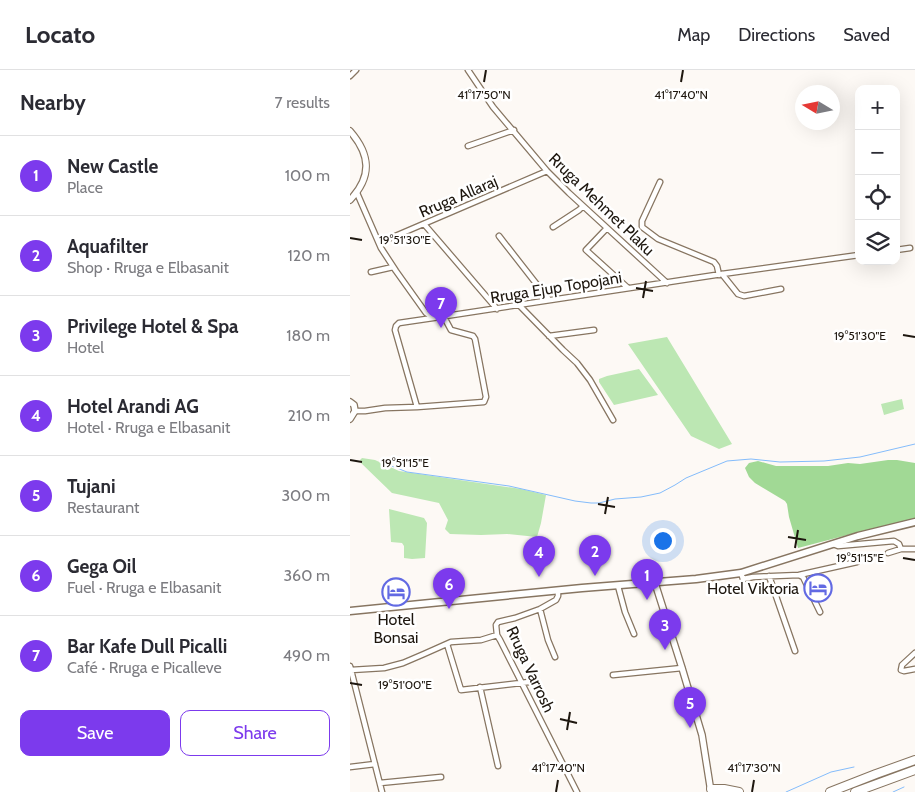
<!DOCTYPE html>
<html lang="en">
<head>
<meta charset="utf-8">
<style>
	:root { --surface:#fff; --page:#f7f7f7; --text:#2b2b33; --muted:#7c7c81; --line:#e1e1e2; --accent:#7c3aed }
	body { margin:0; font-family:Cabin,sans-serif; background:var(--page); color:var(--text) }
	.controls { position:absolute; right:15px; top:15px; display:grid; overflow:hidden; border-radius:10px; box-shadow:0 5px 20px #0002 }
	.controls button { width:45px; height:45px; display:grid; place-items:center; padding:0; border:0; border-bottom:1px solid var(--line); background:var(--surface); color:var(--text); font:25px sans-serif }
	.compass { position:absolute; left:445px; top:15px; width:45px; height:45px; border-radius:50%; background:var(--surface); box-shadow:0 5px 20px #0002; rotate:280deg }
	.you { position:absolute; left:312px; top:470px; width:18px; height:18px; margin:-12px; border:4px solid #fff; border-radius:50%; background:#1a73e8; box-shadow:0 0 0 8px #1a73e833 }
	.badge { display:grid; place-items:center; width:32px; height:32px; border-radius:50%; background:var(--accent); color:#fff; font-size:16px; font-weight:700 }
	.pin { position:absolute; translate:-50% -41px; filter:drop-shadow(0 1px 2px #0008) }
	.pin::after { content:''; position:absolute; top:26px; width:18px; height:15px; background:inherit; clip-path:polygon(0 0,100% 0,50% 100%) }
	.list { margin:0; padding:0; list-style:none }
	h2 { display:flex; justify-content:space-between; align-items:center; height:65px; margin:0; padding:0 20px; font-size:21px }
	h2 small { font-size:16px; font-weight:400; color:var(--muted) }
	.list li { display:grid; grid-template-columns:32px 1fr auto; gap:15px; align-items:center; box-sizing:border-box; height:80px; padding:0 20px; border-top:1px solid var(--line) }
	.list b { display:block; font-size:19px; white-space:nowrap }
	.list p { margin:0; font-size:16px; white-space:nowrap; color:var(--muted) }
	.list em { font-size:16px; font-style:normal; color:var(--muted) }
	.actions { display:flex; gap:10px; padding:15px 20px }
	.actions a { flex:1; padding:11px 0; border:1px solid var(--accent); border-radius:10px; text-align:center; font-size:18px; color:var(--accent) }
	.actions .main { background:var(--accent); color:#fff }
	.icon { flex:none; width:28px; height:28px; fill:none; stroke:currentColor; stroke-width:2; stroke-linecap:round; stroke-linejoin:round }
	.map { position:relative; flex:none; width:565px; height:722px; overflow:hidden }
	header { display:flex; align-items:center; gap:30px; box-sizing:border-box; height:70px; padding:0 25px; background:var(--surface); border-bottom:1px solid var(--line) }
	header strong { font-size:24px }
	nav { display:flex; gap:28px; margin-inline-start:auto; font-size:18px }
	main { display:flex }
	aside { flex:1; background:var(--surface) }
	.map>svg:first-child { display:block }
</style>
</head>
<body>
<header>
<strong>Locato</strong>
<nav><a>Map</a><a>Directions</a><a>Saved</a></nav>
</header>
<main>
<aside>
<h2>Nearby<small>7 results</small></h2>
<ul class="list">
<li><span class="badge">1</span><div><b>New Castle</b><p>Place</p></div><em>100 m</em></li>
<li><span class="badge">2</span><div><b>Aquafilter</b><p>Shop · Rruga e Elbasanit</p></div><em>120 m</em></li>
<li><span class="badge">3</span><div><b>Privilege Hotel &amp; Spa</b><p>Hotel</p></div><em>180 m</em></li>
<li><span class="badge">4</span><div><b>Hotel Arandi AG</b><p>Hotel · Rruga e Elbasanit</p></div><em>210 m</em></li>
<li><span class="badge">5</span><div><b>Tujani</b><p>Restaurant</p></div><em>300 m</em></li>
<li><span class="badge">6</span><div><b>Gega Oil</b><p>Fuel · Rruga e Elbasanit</p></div><em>360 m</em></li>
<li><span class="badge">7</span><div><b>Bar Kafe Dull Picalli</b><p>Café · Rruga e Picalleve</p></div><em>490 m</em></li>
</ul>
<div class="actions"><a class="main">Save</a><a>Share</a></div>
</aside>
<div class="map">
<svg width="565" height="722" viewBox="0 0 565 722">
	<rect width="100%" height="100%" fill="#fdf9f5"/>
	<path fill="#bce7b3" d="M317 267 382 374 369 379 341 366 278 274Z
		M289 299 308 325 264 335 249 312V309L257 306Z
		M552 329 554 339 534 345 531 334Z
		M12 388 25 390 49 401 171 419 196 425 191 453 187 467 157 464 131 465 100 464 95 459 98 450 89 433 42 423 11 393 10 390Z
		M39 439 74 448 77 453 75 488 62 489 54 488V476L52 473 41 472Z"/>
	<path fill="#a1d995" d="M538 390H547L565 393V451L509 462 448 478 439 447 437 434 435 431 405 413 399 407 395 398 399 393 408 391 426 396H478L498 393 510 394Z"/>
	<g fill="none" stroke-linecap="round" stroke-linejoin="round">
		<path stroke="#84bcfb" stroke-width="1" d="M34 393 57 402 159 416 225 431 241 433H249L265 429 291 427 310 423 325 415 336 408 377 391 401 389 430 392 474 391 510 387 565 374
			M436 722 481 702 504 697
			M543 722 554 717"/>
		<g stroke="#877561" stroke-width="7">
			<path id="street" d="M118 0 143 37 197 101 219 123 317 213
				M0 6 6 0
				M118 76 164 60
				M310 112 292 151V157L308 169 364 192 367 196 369 205
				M7 123 31 178 46 201 76 243 83 248 372 204 509 185
				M74 154 147 239
				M203 157 229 140 233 136
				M257 158 236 180 278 218
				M149 166 199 230
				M29 173 197 101
				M546 180 560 178
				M21 202 43 197
				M372 204 388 224 394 226 431 219
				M169 235 213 280 227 293 240 310 263 350
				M199 266 244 260
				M67 337 45 260 46 256 49 253 83 248
				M5 341H15L35 338 67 337 134 332 136 327 125 269 123 266 101 260 94 247
				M483 474 488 476 544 471 549 474 551 479
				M538 483 551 479H565
				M391 503 393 509 403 507 449 505 453 507 470 542
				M449 505 507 492
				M419 506 445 581
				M268 516 275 542 284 564
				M208 521V526L206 530 190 539 165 548 148 552 146 555 147 565 150 570 227 722
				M190 539 198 570 205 587
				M97 574 111 620 179 612
				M565 583 552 595 551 600 554 601 565 599
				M0 596 32 722
				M1 600 34 598 53 593 74 584 101 572 131 570 147 565
				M263 605 332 598
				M130 617 148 696
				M0 697 25 694
				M30 713 91 707"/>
		</g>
		<g stroke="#877561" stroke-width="8">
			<path id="secondary" d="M0 61C20 84 23 106 0 130
				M0 332 4 335 5 341 0 349
				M305 513 332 598 352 665 361 722"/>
		</g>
		<g stroke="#877561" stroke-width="9">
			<path id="primary" d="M0 541 232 518 346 509 391 503 508 466 565 452"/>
		</g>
		<g stroke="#877561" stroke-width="10">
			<path id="highway" d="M361 719H374L389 722
				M480 722 526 704 565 690
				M505 722 565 700"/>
		</g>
		<use href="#street" stroke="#fff" stroke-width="4.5"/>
		<use href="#secondary" stroke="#fff" stroke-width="5.5"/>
		<use href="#primary" stroke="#fff" stroke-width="6"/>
		<use href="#highway" stroke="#fff" stroke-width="8"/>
	</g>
	<path fill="none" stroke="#1e170f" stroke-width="2" d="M134 12 136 0M331 12 333 0M0 168 12 170M286 218 303 221M293 228 296 211M553 265 565 267M0 390 12 392M248 434 265 437M255 444 258 427M438 467 456 470M445 478 448 460M553 488 565 490M0 613 12 615M210 649 227 653M217 660 220 642M206 722 208 710M402 722 404 710"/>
	<defs>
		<g id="hotel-ring" transform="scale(1.4375)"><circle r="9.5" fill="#fff" stroke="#626ae3" stroke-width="1.5"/><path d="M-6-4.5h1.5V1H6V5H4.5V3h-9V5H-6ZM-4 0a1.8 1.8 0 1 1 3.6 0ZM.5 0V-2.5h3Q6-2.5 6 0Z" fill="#626ae3"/></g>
	</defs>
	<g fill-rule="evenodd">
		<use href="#hotel-ring" x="468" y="518"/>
		<use href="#hotel-ring" x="46" y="522"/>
	</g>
	<g text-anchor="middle" stroke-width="5" stroke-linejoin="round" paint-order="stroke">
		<g font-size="16" fill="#1e170f" stroke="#fff">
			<text transform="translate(108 126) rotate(-23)" y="6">Rruga Allaraj</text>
			<text transform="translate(252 134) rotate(44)" y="6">Rruga Mehmet Plaku</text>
			<text transform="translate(206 217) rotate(-9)" y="6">Rruga Ejup Topojani</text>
			<text transform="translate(181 599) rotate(65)" y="6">Rruga Varrosh</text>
		</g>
		<g font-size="16" fill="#1e170f" stroke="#fff" text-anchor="end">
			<text x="449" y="524">Hotel Viktoria</text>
			<text x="46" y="555" text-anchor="middle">Hotel<tspan x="46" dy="18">Bonsai</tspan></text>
		</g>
	</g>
	<g font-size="12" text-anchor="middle" fill="#1e170f" stroke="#fff" stroke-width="5" stroke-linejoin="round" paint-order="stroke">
		<text x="134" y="29">41°17'50"N</text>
		<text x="331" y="29">41°17'40"N</text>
		<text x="55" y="174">19°51'30"E</text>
		<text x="510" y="270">19°51'30"E</text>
		<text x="55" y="397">19°51'15"E</text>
		<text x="510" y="492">19°51'15"E</text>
		<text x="55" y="619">19°51'00"E</text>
		<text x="208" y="702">41°17'40"N</text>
		<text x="404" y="702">41°17'30"N</text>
	</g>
</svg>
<div class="controls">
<button>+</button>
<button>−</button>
<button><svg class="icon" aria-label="locate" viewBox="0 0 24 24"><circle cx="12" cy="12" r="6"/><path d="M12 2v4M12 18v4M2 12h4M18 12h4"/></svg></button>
<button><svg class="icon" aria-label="layers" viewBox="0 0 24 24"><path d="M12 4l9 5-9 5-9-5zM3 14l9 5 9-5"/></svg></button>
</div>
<svg class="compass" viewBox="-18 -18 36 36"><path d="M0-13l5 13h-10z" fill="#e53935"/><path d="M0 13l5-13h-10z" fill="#7c7c81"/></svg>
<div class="you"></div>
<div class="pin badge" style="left:297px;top:530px">1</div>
<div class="pin badge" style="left:245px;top:506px">2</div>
<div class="pin badge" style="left:315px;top:580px">3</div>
<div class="pin badge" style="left:189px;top:507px">4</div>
<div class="pin badge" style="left:340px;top:658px">5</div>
<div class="pin badge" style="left:99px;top:539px">6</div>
<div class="pin badge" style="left:91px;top:258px">7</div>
</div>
</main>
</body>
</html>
